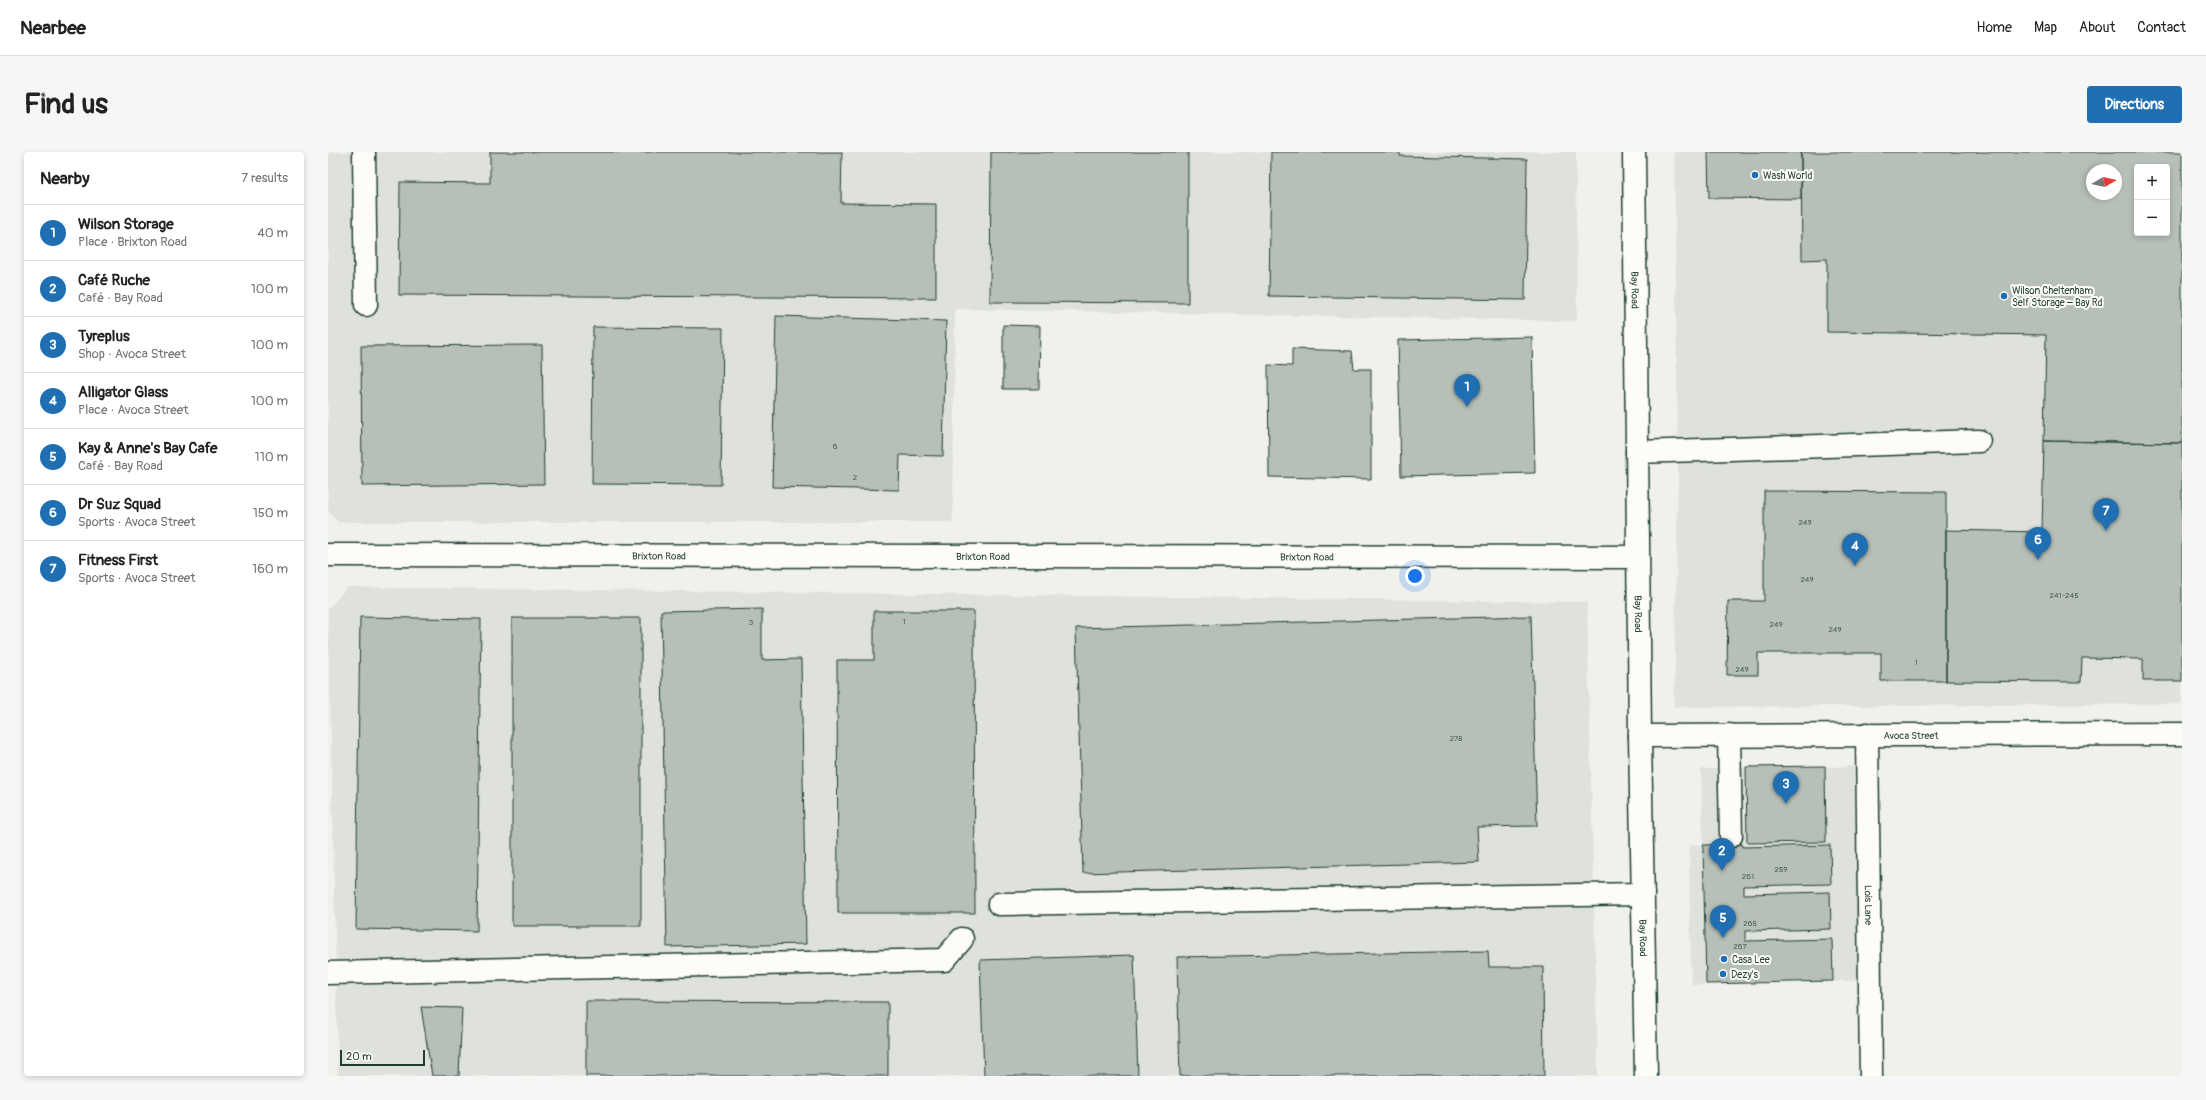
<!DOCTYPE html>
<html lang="en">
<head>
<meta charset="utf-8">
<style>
	:root { --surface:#fff; --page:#f6f6f6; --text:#222; --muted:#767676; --line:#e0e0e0; --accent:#1f6fb2 }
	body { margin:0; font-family:Pangolin,sans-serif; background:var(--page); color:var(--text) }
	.controls { position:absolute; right:12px; top:12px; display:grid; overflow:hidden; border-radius:4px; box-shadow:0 2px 6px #0003 }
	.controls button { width:36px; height:36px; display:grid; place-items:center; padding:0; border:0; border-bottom:1px solid var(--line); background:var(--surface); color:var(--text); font:20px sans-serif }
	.compass { position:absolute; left:1758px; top:12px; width:36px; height:36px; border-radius:50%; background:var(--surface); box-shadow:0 2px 6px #0003; rotate:81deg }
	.scale { position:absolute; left:12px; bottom:10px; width:85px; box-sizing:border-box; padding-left:4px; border:2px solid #1f3d34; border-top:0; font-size:11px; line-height:14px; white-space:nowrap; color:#1f3d34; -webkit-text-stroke:3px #fdfcf7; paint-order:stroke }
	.you { position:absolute; left:1087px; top:424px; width:14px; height:14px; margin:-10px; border:3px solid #fff; border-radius:50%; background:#1a73e8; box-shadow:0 0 0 6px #1a73e833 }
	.badge { display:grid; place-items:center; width:26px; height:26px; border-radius:50%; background:var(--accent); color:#fff; font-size:13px; font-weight:700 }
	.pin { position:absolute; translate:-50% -33px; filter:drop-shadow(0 1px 2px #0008) }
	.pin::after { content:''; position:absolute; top:21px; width:14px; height:12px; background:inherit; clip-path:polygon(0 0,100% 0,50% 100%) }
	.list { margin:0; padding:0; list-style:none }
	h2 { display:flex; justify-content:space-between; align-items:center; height:52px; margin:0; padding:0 16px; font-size:17px }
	h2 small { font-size:13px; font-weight:400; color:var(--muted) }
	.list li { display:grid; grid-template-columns:26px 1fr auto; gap:12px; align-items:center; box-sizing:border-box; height:56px; padding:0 16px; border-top:1px solid var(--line) }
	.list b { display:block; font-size:15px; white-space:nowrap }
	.list p { margin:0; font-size:13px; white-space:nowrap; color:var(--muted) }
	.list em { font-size:13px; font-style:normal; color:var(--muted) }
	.map { position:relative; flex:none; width:1854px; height:924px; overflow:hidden; border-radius:4px }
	header { display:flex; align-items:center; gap:24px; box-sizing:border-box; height:56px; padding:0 20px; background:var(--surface); border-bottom:1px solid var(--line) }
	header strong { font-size:19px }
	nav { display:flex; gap:22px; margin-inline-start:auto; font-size:14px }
	.intro { display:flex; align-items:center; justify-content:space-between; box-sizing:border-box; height:96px; padding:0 24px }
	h1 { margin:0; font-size:28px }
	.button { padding:10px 18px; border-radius:4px; background:var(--accent); color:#fff; font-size:14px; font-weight:700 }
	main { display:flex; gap:24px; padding:0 24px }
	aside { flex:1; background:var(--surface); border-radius:4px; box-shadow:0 2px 6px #0003 }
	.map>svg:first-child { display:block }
</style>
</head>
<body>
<header>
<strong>Nearbee</strong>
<nav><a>Home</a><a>Map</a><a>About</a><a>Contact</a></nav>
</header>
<div class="intro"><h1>Find us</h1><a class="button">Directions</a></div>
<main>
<aside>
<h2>Nearby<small>7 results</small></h2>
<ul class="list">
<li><span class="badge">1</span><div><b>Wilson Storage</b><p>Place · Brixton Road</p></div><em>40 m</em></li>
<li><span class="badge">2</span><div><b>Café Ruche</b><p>Café · Bay Road</p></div><em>100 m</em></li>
<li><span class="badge">3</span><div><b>Tyreplus</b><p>Shop · Avoca Street</p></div><em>100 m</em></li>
<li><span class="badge">4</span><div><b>Alligator Glass</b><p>Place · Avoca Street</p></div><em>100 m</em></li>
<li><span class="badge">5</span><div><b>Kay &amp; Anne's Bay Cafe</b><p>Café · Bay Road</p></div><em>110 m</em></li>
<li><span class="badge">6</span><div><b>Dr Suz Squad</b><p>Sports · Avoca Street</p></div><em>150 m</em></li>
<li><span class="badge">7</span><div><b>Fitness First</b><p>Sports · Avoca Street</p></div><em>160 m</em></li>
</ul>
</aside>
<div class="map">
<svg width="1854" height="924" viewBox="0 0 1854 924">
	<rect width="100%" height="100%" fill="#f0f1eb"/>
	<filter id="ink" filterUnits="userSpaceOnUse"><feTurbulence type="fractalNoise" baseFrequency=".025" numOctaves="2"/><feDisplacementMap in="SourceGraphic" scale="8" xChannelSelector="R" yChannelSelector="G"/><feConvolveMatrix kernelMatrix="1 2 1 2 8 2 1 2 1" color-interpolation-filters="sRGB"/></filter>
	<g filter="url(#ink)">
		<path fill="#dfe2dc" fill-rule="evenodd" d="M0 0H1248L1249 169 627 157 625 370H10L0 359Z
			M1346 0H1854V552L1346 555 1350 314ZM1809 15H1839V81H1809ZM1764 18H1788V42H1764Z
			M19 435 1259 450 1270 924H10L0 457Z
			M1552 614 1555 828 1363 833 1361 693H1375L1373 617Z"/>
		<path fill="#b6bfb8" stroke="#1f3d34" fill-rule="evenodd" d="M162 0H514L513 51 608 52V146L71 143 72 30 162 31Z
			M663 0H860V151L662 150Z
			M943 0H1072V4L1199 7 1197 148 941 144Z
			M1380 0H1473V47L1381 46Z
			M1473 0H1854V291L1716 289 1718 183 1499 180V107L1474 108ZM1809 15H1839V81H1809ZM1764 18H1788V42H1764Z
			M448 164 618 169 615 304 572 303 571 338 444 335Z
			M675 173 712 174 711 237H675Z
			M265 175 395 176 393 333 264 332Z
			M1204 185 1207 321 1073 324 1070 188Z
			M214 193 216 332 34 334 33 194Z
			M964 197 1024 199 1026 217H1043V327L941 325 940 213 964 214Z
			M1716 289 1854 291V529H1815V507L1754 506 1753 530 1618 529V378L1714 380Z
			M1436 339 1618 340V529H1553V501H1430V523H1399L1400 449H1436Z
			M434 457V508L473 507 478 792 339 795 333 459Z
			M546 459H646L647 761H510L509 508H546Z
			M1203 464 1209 674 1149 675 1151 710 755 721 748 476Z
			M32 465 153 467 149 779 28 777Z
			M184 466H313V774H184Z
			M1497 614 1498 690 1419 691 1418 615Z
			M1414 692V695L1502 693 1503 732 1416 734V742L1502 740 1503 777 1417 779V789L1504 787 1505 829 1378 832 1375 693Z
			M1160 799 1161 815H1215L1216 924H852L849 805Z
			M806 803 810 924H656L652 808Z
			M258 849 560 850V924H258Z
			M93 855 134 856 131 924H104Z"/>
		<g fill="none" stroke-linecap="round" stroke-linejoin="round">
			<g stroke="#1f3d34" stroke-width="25">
				<g id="minor">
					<path d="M36 0 38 153"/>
					<path d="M1309 300 1651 289"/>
					<path id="s1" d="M0 403 1310 405"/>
					<path id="s2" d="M1539 582 1543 924"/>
					<path d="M1401 583 1403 684"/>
					<path id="s3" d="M1312 584 1854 582"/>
					<path d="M671 752 1315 742"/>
					<path d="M0 821 616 808 634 787"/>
				</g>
			</g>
			<g stroke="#1f3d34" stroke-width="25">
				<g id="major">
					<path id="s4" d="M1306 0 1312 584 1318 924"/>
				</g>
			</g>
			<use href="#minor" stroke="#fdfcf7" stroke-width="22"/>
			<use href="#major" stroke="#fdfcf7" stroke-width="22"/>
		</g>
	</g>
	<g fill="#1f6fb2" stroke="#fdfcf7" stroke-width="1.5">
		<circle cx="1427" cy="23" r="4"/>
		<circle cx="1676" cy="144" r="4"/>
		<circle cx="1396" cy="807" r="4"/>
		<circle cx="1395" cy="822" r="4"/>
	</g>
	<g text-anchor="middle" stroke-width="4" stroke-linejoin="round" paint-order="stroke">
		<g font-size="8" fill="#455e55">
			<text x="507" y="297">6</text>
			<text x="527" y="328">2</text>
			<text x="1477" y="373">249</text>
			<text x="1479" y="430">249</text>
			<text x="1736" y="446">241-245</text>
			<text x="576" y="472">1</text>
			<text x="423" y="473">3</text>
			<text x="1448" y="475">249</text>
			<text x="1507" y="480">249</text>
			<text x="1588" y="513">1</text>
			<text x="1414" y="520">249</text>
			<text x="1128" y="589">278</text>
			<text x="1453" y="720">259</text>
			<text x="1420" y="727">261</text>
			<text x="1422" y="774">265</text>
			<text x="1412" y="797">267</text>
		</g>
		<g font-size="10" fill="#1f3d34" stroke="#fdfcf7" text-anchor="start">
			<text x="1435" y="27">Wash World</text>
			<text x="1684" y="142">Wilson Cheltenham<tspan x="1684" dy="12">Self Storage – Bay Rd</tspan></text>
			<text x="1404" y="811">Casa Lee</text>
			<text x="1403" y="826">Dezy's</text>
		</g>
		<g font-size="10" fill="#1f3d34" stroke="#fdfcf7">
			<text dy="4" stroke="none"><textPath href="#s4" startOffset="138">Bay Road</textPath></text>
			<text dy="4" stroke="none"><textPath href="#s1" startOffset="331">Brixton Road</textPath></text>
			<text dy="4" stroke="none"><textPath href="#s1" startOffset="655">Brixton Road</textPath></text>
			<text dy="4" stroke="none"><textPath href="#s1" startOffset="979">Brixton Road</textPath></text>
			<text dy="4" stroke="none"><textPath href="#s4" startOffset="462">Bay Road</textPath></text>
			<text dy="4" stroke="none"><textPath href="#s3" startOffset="271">Avoca Street</textPath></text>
			<text dy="4" stroke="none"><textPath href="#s2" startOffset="171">Lois Lane</textPath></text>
			<text dy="4" stroke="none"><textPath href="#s4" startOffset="786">Bay Road</textPath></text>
		</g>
	</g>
</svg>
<div class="controls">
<button>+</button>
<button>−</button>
</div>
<svg class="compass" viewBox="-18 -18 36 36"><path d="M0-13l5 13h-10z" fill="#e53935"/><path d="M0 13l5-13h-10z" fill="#767676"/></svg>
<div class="scale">20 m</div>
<div class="you"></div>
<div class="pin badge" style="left:1139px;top:255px">1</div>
<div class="pin badge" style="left:1394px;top:719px">2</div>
<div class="pin badge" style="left:1458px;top:652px">3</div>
<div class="pin badge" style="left:1527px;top:414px">4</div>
<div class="pin badge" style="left:1395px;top:786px">5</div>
<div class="pin badge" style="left:1710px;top:408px">6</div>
<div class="pin badge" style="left:1778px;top:379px">7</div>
</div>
</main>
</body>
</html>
